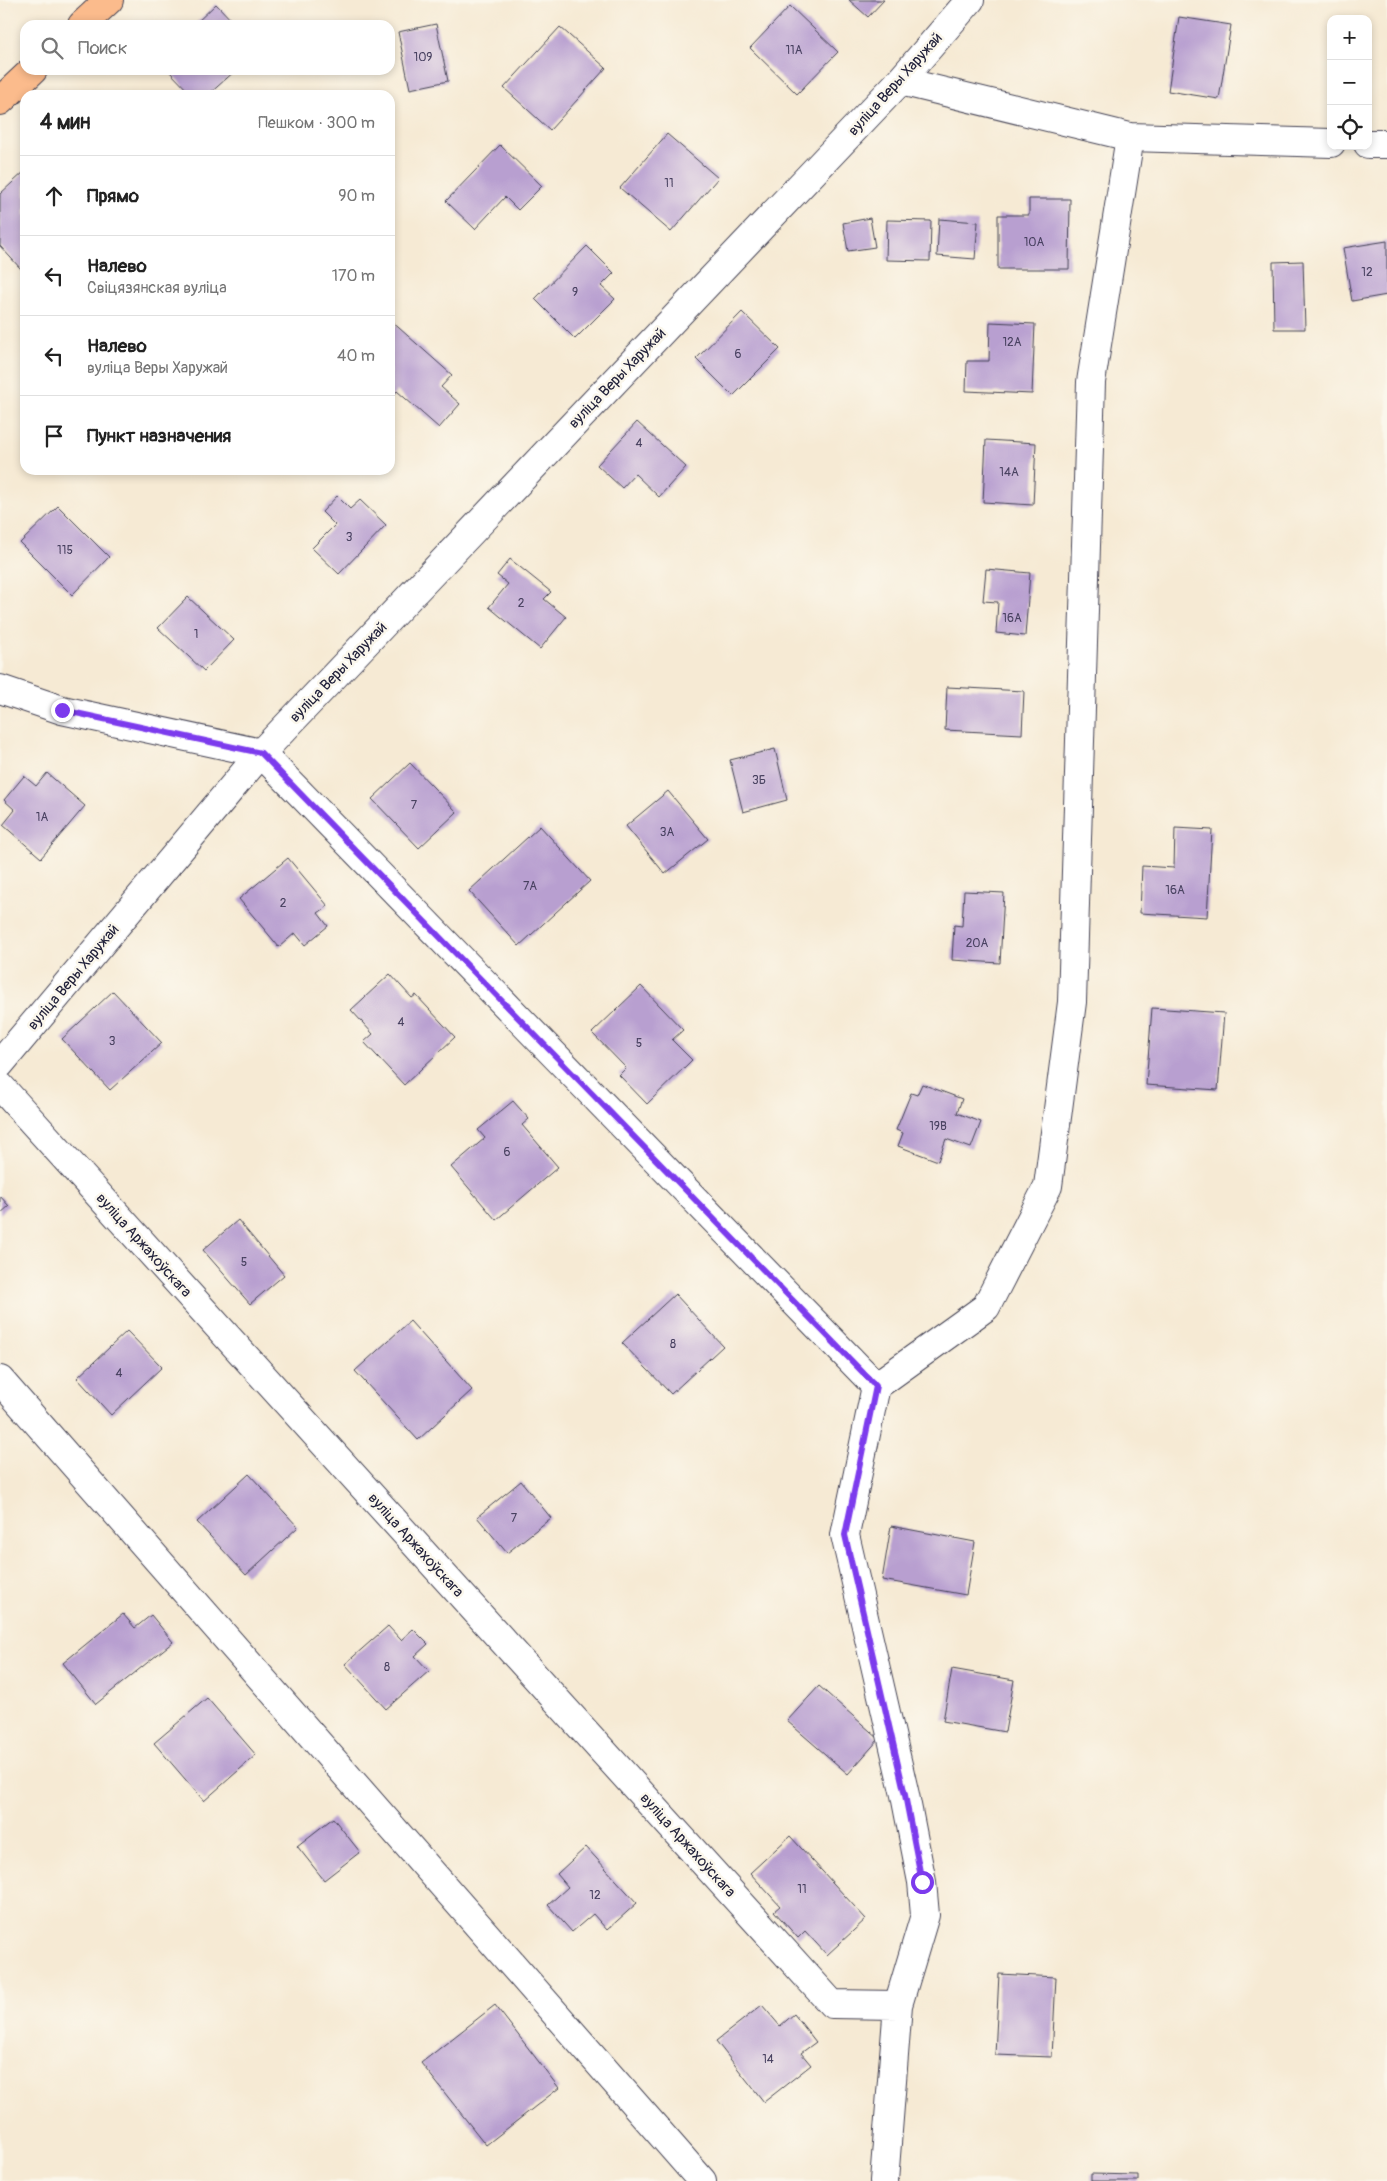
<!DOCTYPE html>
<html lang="ru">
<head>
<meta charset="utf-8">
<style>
	:root { --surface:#fff; --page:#f2f2f2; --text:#222; --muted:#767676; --line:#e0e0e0 }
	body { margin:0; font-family:Pangolin,sans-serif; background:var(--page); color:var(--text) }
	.controls { position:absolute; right:15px; top:15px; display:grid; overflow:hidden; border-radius:10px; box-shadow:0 2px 8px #0003 }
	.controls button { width:45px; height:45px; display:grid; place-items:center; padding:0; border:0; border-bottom:1px solid var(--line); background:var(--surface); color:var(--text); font:25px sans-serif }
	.stop { position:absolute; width:15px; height:15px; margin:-11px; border:4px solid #7c3aed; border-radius:50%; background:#fff }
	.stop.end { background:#7c3aed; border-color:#fff; box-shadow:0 1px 5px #0008 }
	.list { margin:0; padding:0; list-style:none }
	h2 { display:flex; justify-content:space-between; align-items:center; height:65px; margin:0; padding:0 20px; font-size:21px }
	h2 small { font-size:16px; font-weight:400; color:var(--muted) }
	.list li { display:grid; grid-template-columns:32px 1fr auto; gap:15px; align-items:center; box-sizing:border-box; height:80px; padding:0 20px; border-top:1px solid var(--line) }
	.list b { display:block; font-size:19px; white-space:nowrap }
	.list p { margin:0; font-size:16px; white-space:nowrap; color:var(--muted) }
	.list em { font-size:16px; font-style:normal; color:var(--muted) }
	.icon { flex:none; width:28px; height:28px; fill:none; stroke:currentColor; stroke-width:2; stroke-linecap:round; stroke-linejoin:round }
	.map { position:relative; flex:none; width:1387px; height:2181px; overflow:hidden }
	.search { position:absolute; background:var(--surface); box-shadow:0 2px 8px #0003; left:20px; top:20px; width:375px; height:55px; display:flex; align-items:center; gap:12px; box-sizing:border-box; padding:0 18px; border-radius:15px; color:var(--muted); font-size:19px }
	.panel { position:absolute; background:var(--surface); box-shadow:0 2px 8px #0003; left:20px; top:90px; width:375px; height:385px; border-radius:15px }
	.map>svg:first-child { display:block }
</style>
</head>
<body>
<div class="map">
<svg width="1387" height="2181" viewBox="0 0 1387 2181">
	<rect width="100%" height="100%" fill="#fbf7ec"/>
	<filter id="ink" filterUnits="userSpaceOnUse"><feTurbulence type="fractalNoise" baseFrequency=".02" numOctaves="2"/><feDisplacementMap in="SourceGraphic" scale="10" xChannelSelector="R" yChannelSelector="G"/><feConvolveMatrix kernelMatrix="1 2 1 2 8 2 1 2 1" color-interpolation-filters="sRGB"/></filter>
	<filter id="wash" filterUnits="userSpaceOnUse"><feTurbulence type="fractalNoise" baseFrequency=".0096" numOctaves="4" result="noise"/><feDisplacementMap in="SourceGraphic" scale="20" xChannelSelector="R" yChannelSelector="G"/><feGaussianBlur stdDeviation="1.12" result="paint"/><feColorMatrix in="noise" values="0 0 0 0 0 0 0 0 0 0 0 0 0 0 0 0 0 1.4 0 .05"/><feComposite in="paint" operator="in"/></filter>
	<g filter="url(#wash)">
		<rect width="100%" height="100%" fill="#f6ead4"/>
		<g id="blocks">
			<path fill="#b89fd0" d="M849 0H884L868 17Z
				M216 4 236 25H194Z
				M790 6 838 52 797 94 750 48Z
				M1179 17 1231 25 1219 99 1168 91Z
				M436 24 448 81 410 89 398 32Z
				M560 27 606 68 550 130 504 88Z
				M168 70H236L208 95H192Z
				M667 134 718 178 671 232 620 188Z
				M500 145 542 186 518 210 505 197 475 229 446 201Z
				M25 171V265L21 269 0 246V194Z
				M1029 199H1070L1069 269H998V215H1029Z
				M870 218 875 247 848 251 843 223Z
				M939 219 978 222 975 259 937 256Z
				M887 220 931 221 930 261 886 260Z
				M1387 241V295L1352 301 1343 248Z
				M587 246 614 273 601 286 615 299 575 339 535 299Z
				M1303 261 1305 329H1274L1273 262Z
				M742 312 780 349 733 396 696 359Z
				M390 320 452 375 441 387 460 404 439 428 397 391 390 399Z
				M990 322 1035 324 1032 394 966 391 967 361H989Z
				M637 422 686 467 659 497 635 474 622 488 597 465Z
				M986 440 1036 443 1033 505 983 502Z
				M337 496 350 509 360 500 386 525 339 574 312 548 335 525 322 512Z
				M58 506 109 557 72 595 20 543Z
				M510 559 551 592 544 599 566 617 540 649 489 607 508 584 497 575Z
				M986 569 1030 573 1025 636 996 633 998 602 983 601Z
				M188 597 234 640 204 671 158 628Z
				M947 687 1024 691 1022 734 945 730Z
				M775 749 787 800 743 812 730 760Z
				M410 763 457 812 419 848 372 799Z
				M47 773 85 806 41 858 3 825 15 810 4 800 24 776 36 786Z
				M668 791 708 839 665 874 626 826Z
				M540 826 590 881 519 946 469 891Z
				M1175 828 1212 830 1207 917 1140 913 1142 866 1174 868Z
				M288 858 328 906 318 913 328 926 305 945 295 933 279 947 239 899Z
				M964 891 1004 893 1000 963 952 960 954 925 962 926Z
				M390 974 412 998 416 995 455 1037 404 1085 364 1042 373 1034 351 1010Z
				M641 986 683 1030 672 1040 692 1060 647 1104 619 1075 626 1068 592 1033Z
				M113 991 162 1043 110 1090 62 1039Z
				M1152 1008 1224 1013 1218 1090 1146 1085Z
				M922 1084 962 1099 957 1113 981 1122 971 1148 946 1139 938 1161 898 1146 903 1133 896 1130 911 1093 917 1095Z
				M513 1101 529 1119 522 1125 558 1167 496 1220 451 1167 485 1138 478 1130Z
				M0 1196 9 1206 0 1214Z
				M238 1220 284 1275 250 1304 203 1250Z
				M675 1294 723 1346 671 1394 622 1343Z
				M410 1321 472 1390 418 1440 355 1371Z
				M127 1331 162 1367 111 1415 77 1378Z
				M249 1474 298 1527 246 1575 197 1522Z
				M521 1481 551 1518 507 1553 477 1517Z
				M891 1526 975 1542 966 1595 882 1580Z
				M123 1614 135 1628 151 1615 173 1642 96 1704 63 1663Z
				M388 1626 401 1640 413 1629 428 1644 415 1656 429 1671 386 1709 345 1664Z
				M952 1669 1014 1680 1005 1732 943 1721Z
				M819 1686 879 1739 848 1774 787 1721Z
				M207 1698 256 1755 204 1801 154 1743Z
				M333 1818 360 1852 324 1880 297 1846Z
				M790 1836 866 1919 827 1955 805 1931 798 1938 774 1911 780 1906 750 1873Z
				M586 1847 637 1903 607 1930 593 1914 572 1932 548 1905 568 1887 557 1874Z
				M999 1974 1056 1977 1052 2057 995 2055Z
				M495 2005 559 2088 486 2145 421 2063Z
				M762 2005 780 2026 794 2014 816 2042 801 2053 811 2065 764 2102 716 2041Z
				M1091 2174 1138 2175V2181H1091Z"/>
		</g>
	</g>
	<g filter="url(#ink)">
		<use href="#blocks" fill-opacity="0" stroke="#424052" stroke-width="1"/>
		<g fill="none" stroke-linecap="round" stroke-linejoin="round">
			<g stroke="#424052" stroke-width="30">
				<path id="minor" d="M900 81 1130 137 1331 143
					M1368 144H1387
					M0 689 62 710 261 753 876 1386
					M0 1064 261 753 900 81 970 0
					M0 1086 832 2004 898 2005 925 1915 922 1882 905 1795 845 1535 876 1386 986 1307 1048 1186 1072 1002 1091 382 1130 137
					M0 1380 702 2181
					M884 2181 898 2005"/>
			</g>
			<g stroke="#424052" stroke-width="30">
				<path id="primary" d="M82 25 109 0
					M0 101 33 70"/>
			</g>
			<use href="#minor" stroke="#fff" stroke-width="28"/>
			<use href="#primary" stroke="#fbbb8c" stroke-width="28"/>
		</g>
	</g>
	<g fill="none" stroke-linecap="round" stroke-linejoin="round" filter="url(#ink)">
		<path stroke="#7c3aed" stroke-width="6" d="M62 710 261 753 876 1386 845 1535 905 1795 922 1882"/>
	</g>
	<g text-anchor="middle" stroke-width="5" stroke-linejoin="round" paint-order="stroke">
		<g font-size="12" fill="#484160">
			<text x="794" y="54">11А</text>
			<text x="423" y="61">109</text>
			<text x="669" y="187">11</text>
			<text x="1034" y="246">10А</text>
			<text x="1367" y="276">12</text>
			<text x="575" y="296">9</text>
			<text x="1012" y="346">12А</text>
			<text x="738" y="358">6</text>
			<text x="639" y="447">4</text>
			<text x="1009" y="476">14А</text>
			<text x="349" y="541">3</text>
			<text x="65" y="554">115</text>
			<text x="521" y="607">2</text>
			<text x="1012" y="622">16А</text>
			<text x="196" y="638">1</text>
			<text x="759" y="784">3Б</text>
			<text x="414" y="809">7</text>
			<text x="42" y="821">1А</text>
			<text x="667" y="836">3А</text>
			<text x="530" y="890">7А</text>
			<text x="1175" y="894">16А</text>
			<text x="283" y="907">2</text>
			<text x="977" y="947">20А</text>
			<text x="401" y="1026">4</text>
			<text x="112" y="1045">3</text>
			<text x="639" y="1047">5</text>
			<text x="938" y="1130">19В</text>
			<text x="507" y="1156">6</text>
			<text x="244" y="1266">5</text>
			<text x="673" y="1348">8</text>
			<text x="119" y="1377">4</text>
			<text x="514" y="1522">7</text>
			<text x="387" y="1671">8</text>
			<text x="802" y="1893">11</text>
			<text x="595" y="1899">12</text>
			<text x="768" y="2063">14</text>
		</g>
		<g font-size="15" fill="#22223b" stroke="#fbf7ec">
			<text transform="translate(895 84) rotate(-48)" y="5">вуліца Веры Харужай</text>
			<text transform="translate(617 378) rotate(-46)" y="5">вуліца Веры Харужай</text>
			<text transform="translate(338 672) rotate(-46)" y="5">вуліца Веры Харужай</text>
			<text transform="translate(73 977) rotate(-50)" y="5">вуліца Веры Харужай</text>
			<text transform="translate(144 1245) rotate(48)" y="5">вуліца Аржахоўскага</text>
			<text transform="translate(416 1545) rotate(48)" y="5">вуліца Аржахоўскага</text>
			<text transform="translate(688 1845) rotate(48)" y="5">вуліца Аржахоўскага</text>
		</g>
	</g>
</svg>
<div class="controls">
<button>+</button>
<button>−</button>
<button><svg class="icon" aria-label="locate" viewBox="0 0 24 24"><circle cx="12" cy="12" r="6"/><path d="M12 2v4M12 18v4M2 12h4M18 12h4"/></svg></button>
</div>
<div class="stop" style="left:922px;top:1882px"></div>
<div class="stop end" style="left:62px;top:710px"></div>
<div class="search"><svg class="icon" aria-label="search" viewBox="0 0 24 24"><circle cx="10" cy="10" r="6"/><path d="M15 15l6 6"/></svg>Поиск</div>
<section class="panel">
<h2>4 мин<small>Пешком · 300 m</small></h2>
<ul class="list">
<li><svg class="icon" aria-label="ahead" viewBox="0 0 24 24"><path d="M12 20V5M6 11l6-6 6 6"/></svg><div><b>Прямо</b></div><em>90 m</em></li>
<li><svg class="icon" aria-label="left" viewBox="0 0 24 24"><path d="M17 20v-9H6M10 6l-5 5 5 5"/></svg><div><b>Налево</b><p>Свіцязянская вуліца</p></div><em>170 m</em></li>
<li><svg class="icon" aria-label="left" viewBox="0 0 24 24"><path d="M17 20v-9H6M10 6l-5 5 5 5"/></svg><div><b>Налево</b><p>вуліца Веры Харужай</p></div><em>40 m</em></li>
<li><svg class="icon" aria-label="arrive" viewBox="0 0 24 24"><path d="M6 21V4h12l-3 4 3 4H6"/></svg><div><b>Пункт назначения</b></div></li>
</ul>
</section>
</div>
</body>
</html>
